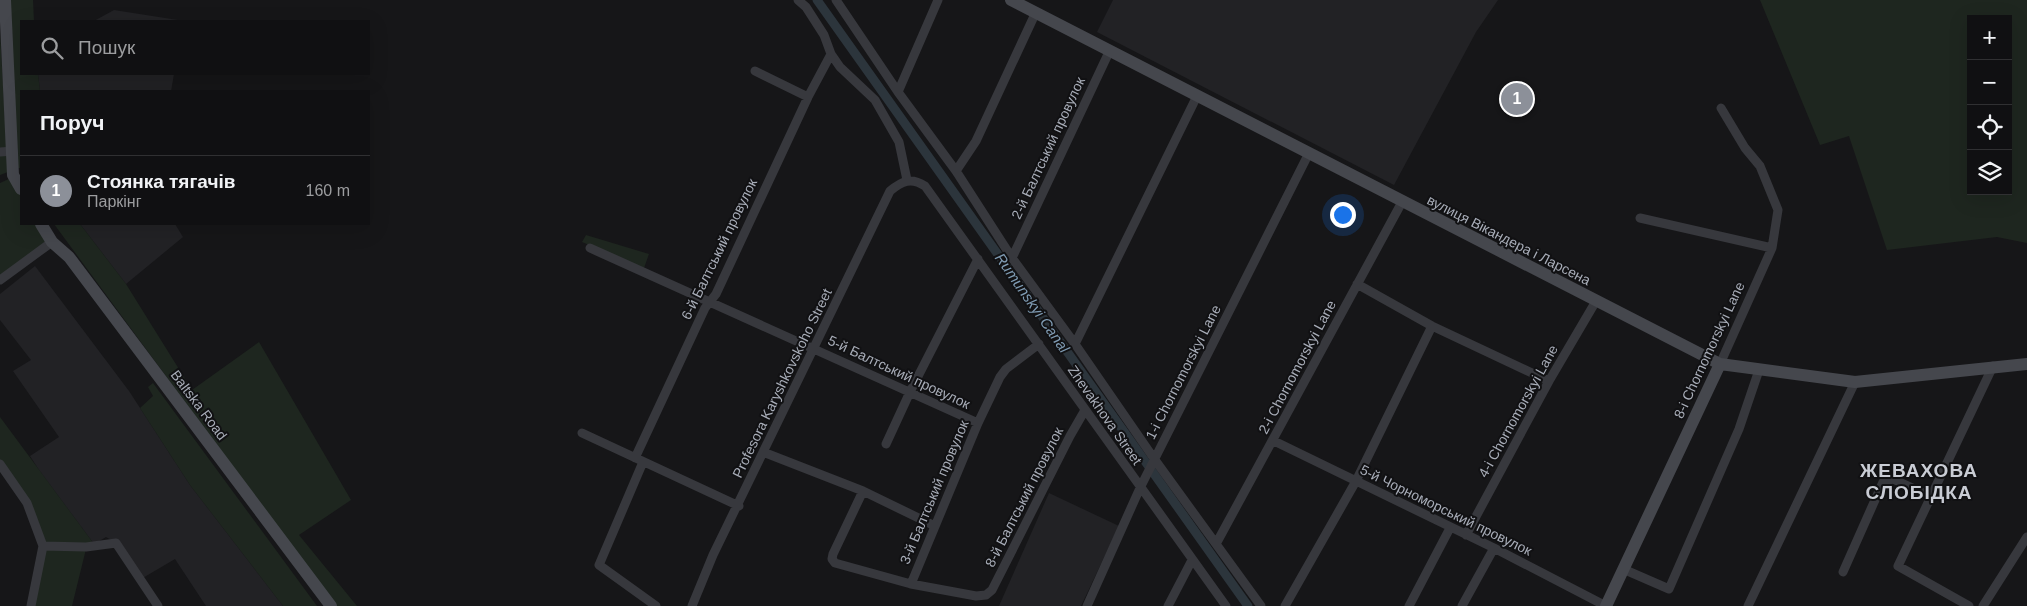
<!DOCTYPE html>
<html lang="uk">
<head>
<meta charset="utf-8">
<style>
	:root { --surface:#101012; --page:#1e1e20; --text:#f1f3f6; --muted:#9c9d9f; --line:#303032; --accent:#8c9099 }
	body { margin:0; font-family:Arial,sans-serif; background:var(--page); color:var(--text) }
	.controls { position:absolute; right:15px; top:15px; display:grid; overflow:hidden; border-radius:0px; box-shadow:0 5px 20px #0002 }
	.controls button { width:45px; height:45px; display:grid; place-items:center; padding:0; border:0; border-bottom:1px solid var(--line); background:var(--surface); color:var(--text); font:25px sans-serif }
	.you { position:absolute; left:1342px; top:214px; width:18px; height:18px; margin:-12px; border:4px solid #fff; border-radius:50%; background:#1a73e8; box-shadow:0 0 0 8px #1a73e833 }
	.badge { display:grid; place-items:center; width:32px; height:32px; border-radius:50%; background:var(--accent); color:#fff; font-size:16px; font-weight:700 }
	.pin { position:absolute; translate:-50% -50%; border:2px solid #fff; box-shadow:0 1px 5px #0006 }
	.list { margin:0; padding:0; list-style:none }
	h2 { display:flex; justify-content:space-between; align-items:center; height:65px; margin:0; padding:0 20px; font-size:21px }
	h2 small { font-size:16px; font-weight:400; color:var(--muted) }
	.list li { display:grid; grid-template-columns:32px 1fr auto; gap:15px; align-items:center; box-sizing:border-box; height:70px; padding:0 20px; border-top:1px solid var(--line) }
	.list b { display:block; font-size:19px; white-space:nowrap }
	.list p { margin:0; font-size:16px; white-space:nowrap; color:var(--muted) }
	.list em { font-size:16px; font-style:normal; color:var(--muted) }
	.icon { flex:none; width:28px; height:28px; fill:none; stroke:currentColor; stroke-width:2; stroke-linecap:round; stroke-linejoin:round }
	.map { position:relative; flex:none; width:2027px; height:606px; overflow:hidden }
	.search { position:absolute; background:var(--surface); box-shadow:0 5px 20px #0002; left:20px; top:20px; width:350px; height:55px; display:flex; align-items:center; gap:12px; box-sizing:border-box; padding:0 18px; border-radius:0px; color:var(--muted); font-size:19px }
	.panel { position:absolute; background:var(--surface); box-shadow:0 5px 20px #0002; left:20px; top:90px; width:350px; height:135px; border-radius:0px }
	.map>svg:first-child { display:block }
</style>
</head>
<body>
<div class="map">
<svg width="2027" height="606" viewBox="0 0 2027 606">
	<rect width="100%" height="100%" fill="#161618"/>
	<path fill="#222225" d="M1113 0H1498L1476 32 1394 185 1097 32Z
		M114 10 184 21H94Z
		M38 74H174L171 91H40Z
		M80 224H175L183 237 126 284Z
		M35 266 129 391 190 485 283 606H206L175 559 141 579 117 543 106 537 94 544 39 470 30 456 59 437 13 371 31 360 0 320V294Z
		M1049 493 1119 526 1081 606H999Z"/>
	<path fill="#1e261f" fill-rule="evenodd" d="M8 0H33L34 21H21V74H38L40 91H21V168H15Z
		M1760 0H2027V243L1997 237 1887 250 1849 136 1820 145ZM1971 19H2008V191H1971Z
		M0 32 8 172 0 175Z
		M11 178 21 195V224H40L52 242 0 280V183Z
		M54 224H80L126 284 192 390 259 342 351 500 299 535 357 606H335Z
		M586 235 649 254 644 268 582 242Z
		M153 383 317 606H283L190 485 140 408 153 396 148 387Z
		M0 417 94 544H45L0 461Z
		M44 547 86 549 72 606H31Z"/>
	<g fill="none" stroke-linecap="round" stroke-linejoin="round">
		<path stroke="#2c353c" stroke-width="9" d="M817 0 1248 606"/>
		<path stroke="#37383d" stroke-width="9" d="M798 0 806 7 824 35 831 54 840 67 875 100 899 142 907 180
			M836 0 898 92 956 171 1012 258 1075 344 1155 460 1261 606
			M755 71 808 97
			M898 92 938 0
			M0 152 13 151
			M956 171 976 141 1036 12
			M1640 218 1772 248
			M590 248 978 423
			M1012 258 1110 50
			M0 280 52 242
			M1357 284 1432 326 1549 381
			M1075 344 1197 96
			M1720 364 1772 248 1778 210 1760 166 1745 148 1721 108
			M582 433 739 506
			M1274 441 1494 548 1606 606
			M886 444 910 392 978 259
			M763 452 863 491 935 526
			M635 458 705 308 716 294 808 97 831 54
			M643 462 599 565 656 606
			M0 464 27 503 43 546 31 606
			M863 491 833 554 832 559 835 563 911 584 976 596 986 595 992 590 1070 436 1085 410
			M1466 535 1549 381 1596 301
			M1216 544 1402 202
			M43 546 86 547 116 543 158 606
			M1623 569 1669 589 1739 429 1759 370
			M1843 572 1883 482 1893 479 1932 497
			M911 584 978 423 1000 377 1006 369 1039 344
			M692 606 713 555 890 191C902 181 911 177 925 186L1226 606
			M1087 606 1140 488 1309 153
			M1168 606 1192 560
			M1285 606 1356 481 1432 326
			M1409 606 1450 528
			M1462 606 1494 548
			M1748 606 1855 382
			M1969 606 1898 566 1993 366
			M1983 606 2027 537"/>
		<path stroke="#45474d" stroke-width="12" d="M5 0 13 175 21 189
			M1011 0 1720 364 1855 382 2027 364
			M41 224 52 242 69 257 331 606
			M1606 606 1720 364"/>
	</g>
	<g text-anchor="middle" stroke-width="4" stroke-linejoin="round" paint-order="stroke">
		<g font-size="14" fill="#a8adb8" stroke="#111113">
			<text transform="translate(1048 148) rotate(-65)" y="5">2-й Балтський провулок</text>
			<text transform="translate(1509 240) rotate(27)" y="5">вулиця Вікандера і Ларсена</text>
			<text transform="translate(719 249) rotate(-64)" y="5">6-й Балтський провулок</text>
			<text transform="translate(1709 350) rotate(-65)" y="5">8-i Chornomorskyi Lane</text>
			<text transform="translate(1297 367) rotate(-62)" y="5">2-i Chornomorskyi Lane</text>
			<text transform="translate(899 372) rotate(25)" y="5">5-й Балтський провулок</text>
			<text transform="translate(1183 372) rotate(-63)" y="5">1-i Chornomorskyi Lane</text>
			<text transform="translate(782 383) rotate(-64)" y="5">Profesora Karyshkovskoho Street</text>
			<text transform="translate(199 405) rotate(53)" y="5">Baltska Road</text>
			<text transform="translate(1518 411) rotate(-61)" y="5">4-i Chornomorskyi Lane</text>
			<text transform="translate(1105 415) rotate(55)" y="5">Zhevakhova Street</text>
			<text transform="translate(934 492) rotate(-67)" y="5">3-й Балтський провулок</text>
			<text transform="translate(1024 497) rotate(-63)" y="5">8-й Балтський провулок</text>
			<text transform="translate(1446 510) rotate(26)" y="5">5-й Чорноморський провулок</text>
		</g>
		<g font-size="15" font-style="italic" fill="#7f9bb3" stroke="#111113">
			<text transform="translate(1032 303) rotate(55)" y="5">Rumunskyi Canal</text>
		</g>
		<g font-size="19" font-weight="bold" letter-spacing="1" fill="#c9ccd4" stroke="#111113">
			<text x="1919" y="477">ЖЕВАХОВА<tspan x="1919" dy="22">СЛОБІДКА</tspan></text>
		</g>
	</g>
</svg>
<div class="controls">
<button>+</button>
<button>−</button>
<button><svg class="icon" aria-label="locate" viewBox="0 0 24 24"><circle cx="12" cy="12" r="6"/><path d="M12 2v4M12 18v4M2 12h4M18 12h4"/></svg></button>
<button><svg class="icon" aria-label="layers" viewBox="0 0 24 24"><path d="M12 4l9 5-9 5-9-5zM3 14l9 5 9-5"/></svg></button>
</div>
<div class="you"></div>
<div class="pin badge" style="left:1517px;top:99px">1</div>
<div class="search"><svg class="icon" aria-label="search" viewBox="0 0 24 24"><circle cx="10" cy="10" r="6"/><path d="M15 15l6 6"/></svg>Пошук</div>
<section class="panel">
<h2>Поруч<small></small></h2>
<ul class="list">
<li><span class="badge">1</span><div><b>Стоянка тягачів</b><p>Паркінг</p></div><em>160 m</em></li>
</ul>
</section>
</div>
</body>
</html>
